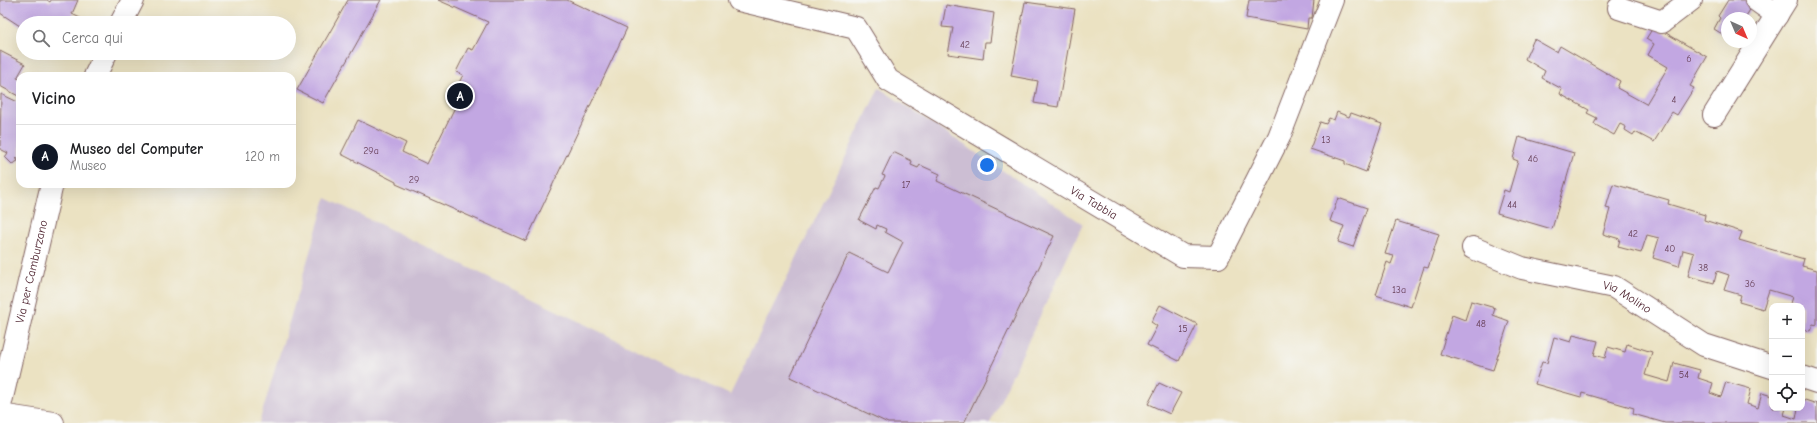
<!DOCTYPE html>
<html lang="it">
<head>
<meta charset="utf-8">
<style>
	:root { --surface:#fff; --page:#f6f6f6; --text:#202124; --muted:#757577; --line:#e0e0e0; --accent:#111827 }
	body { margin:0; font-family:"Comic Neue",sans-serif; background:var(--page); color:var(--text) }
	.controls { position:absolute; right:12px; bottom:12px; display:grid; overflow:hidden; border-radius:8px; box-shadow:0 4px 16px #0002 }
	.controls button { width:36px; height:36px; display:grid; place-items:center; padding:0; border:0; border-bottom:1px solid var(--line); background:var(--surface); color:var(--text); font:20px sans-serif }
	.compass { position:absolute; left:1721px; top:12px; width:36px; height:36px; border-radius:50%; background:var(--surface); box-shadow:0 4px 16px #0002; rotate:136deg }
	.you { position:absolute; left:987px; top:165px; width:14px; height:14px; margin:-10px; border:3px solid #fff; border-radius:50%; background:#1a73e8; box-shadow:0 0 0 6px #1a73e833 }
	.badge { display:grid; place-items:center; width:26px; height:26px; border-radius:50%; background:var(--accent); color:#fff; font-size:13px; font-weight:700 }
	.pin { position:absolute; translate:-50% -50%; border:2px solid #fff; box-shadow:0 1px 4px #0006 }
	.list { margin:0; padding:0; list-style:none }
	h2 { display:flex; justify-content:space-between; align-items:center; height:52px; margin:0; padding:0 16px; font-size:17px }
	h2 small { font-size:13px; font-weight:400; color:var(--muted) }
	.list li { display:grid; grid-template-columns:26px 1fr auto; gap:12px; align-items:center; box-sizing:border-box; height:64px; padding:0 16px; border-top:1px solid var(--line) }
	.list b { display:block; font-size:15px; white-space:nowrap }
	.list p { margin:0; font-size:13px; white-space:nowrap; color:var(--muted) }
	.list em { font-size:13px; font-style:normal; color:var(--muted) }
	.icon { flex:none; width:22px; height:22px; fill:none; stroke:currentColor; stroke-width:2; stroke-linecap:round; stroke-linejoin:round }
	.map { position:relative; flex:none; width:1817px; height:423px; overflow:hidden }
	.search { position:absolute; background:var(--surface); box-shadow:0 4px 16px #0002; left:16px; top:16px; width:280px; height:44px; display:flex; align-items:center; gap:10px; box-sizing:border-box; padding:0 14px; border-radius:22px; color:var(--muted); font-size:15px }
	.panel { position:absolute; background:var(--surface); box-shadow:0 4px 16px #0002; left:16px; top:72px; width:280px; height:116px; border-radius:12px }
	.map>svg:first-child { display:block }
</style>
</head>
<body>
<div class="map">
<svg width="1817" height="423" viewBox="0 0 1817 423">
	<rect width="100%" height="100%" fill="#f6f6f2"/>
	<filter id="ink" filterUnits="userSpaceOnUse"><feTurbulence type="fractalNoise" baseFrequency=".025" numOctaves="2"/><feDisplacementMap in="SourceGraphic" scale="8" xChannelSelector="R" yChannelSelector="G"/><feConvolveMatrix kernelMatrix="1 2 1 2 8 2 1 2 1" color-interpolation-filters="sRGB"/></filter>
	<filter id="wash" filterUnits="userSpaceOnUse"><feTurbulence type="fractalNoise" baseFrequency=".012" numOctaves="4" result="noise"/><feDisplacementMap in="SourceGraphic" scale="16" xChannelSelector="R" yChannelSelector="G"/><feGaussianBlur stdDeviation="0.9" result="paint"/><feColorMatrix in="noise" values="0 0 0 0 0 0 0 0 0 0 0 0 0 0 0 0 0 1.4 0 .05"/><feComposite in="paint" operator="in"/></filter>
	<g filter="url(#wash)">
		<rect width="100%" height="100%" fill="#ebe2c2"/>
		<path fill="#ccbed3" d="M879 88 1083 224 990 423H259L326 198 730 395Z"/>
		<g id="blocks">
			<path fill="#c2a7e2" d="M0 0H47L50 2 51 0H78L72 14 90 23H23V28L0 13Z
				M348 0H381L323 103 297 90Z
				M438 0H567L627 28 526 241 396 184V182L341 154 358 120 406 143 402 152 427 164 458 101 451 98 463 75 456 72 468 48 473 50 488 22Z
				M1249 0H1314L1312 18H1308L1307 29 1246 18Z
				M1728 0H1749L1754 3 1745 18H1727V37L1714 29 1720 18 1718 16Z
				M1025 2 1075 9 1058 107 1034 103 1038 81 1011 76Z
				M946 5 994 13 990 42H985L983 59 948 54 953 28 942 27Z
				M1654 26 1707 57 1690 86 1694 88 1677 115 1672 112 1654 142 1635 132 1633 135 1625 130 1626 127 1620 124 1614 135 1594 124 1597 118 1587 113 1589 110 1560 94 1562 89 1542 78 1545 71 1525 59 1534 39 1557 52 1560 46 1620 81 1617 88 1646 104 1668 67 1648 55 1654 44 1646 39Z
				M0 51 25 64 17 78 20 79V97L0 86Z
				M1 94 20 103V160L16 158 18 161 12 164 5 157 8 153 0 149Z
				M1337 112 1349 117 1351 113 1382 124 1366 172 1345 164V161L1310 149 1320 122 1326 124 1329 118 1334 120Z
				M1519 137 1574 153 1552 229 1497 213 1504 190 1509 192 1518 161 1513 159Z
				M893 152 912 161 911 165 918 168 920 165 940 174 937 181 1054 236 964 423H888L790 377 849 253 888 272 903 242 885 232 886 229 877 225 876 229 859 220 876 187 879 188 885 176 882 175Z
				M1613 184 1669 200 1668 204 1705 215 1704 220 1742 232 1739 240 1804 259 1802 266 1817 270V325L1813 324 1810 331 1802 329V306H1790L1793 297 1769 290 1763 309 1739 302 1741 295 1724 290 1729 275 1717 271 1714 283 1688 276 1694 253 1683 250 1679 266 1653 258 1659 238 1647 235 1641 253 1618 247 1620 239 1603 234 1610 209 1606 208Z
				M1338 198 1367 208 1353 247 1338 242 1344 226 1330 221Z
				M1396 221 1439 234 1428 268 1424 267 1411 307 1376 295 1387 262 1391 264 1394 256 1385 254Z
				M1471 301 1495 308 1493 315 1509 321 1493 370 1440 354 1452 315 1465 320Z
				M1160 305 1197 324 1179 361 1147 345 1157 326 1151 322Z
				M1573 335 1598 341 1594 355 1605 358 1608 347 1625 352 1627 344 1652 352 1645 375 1669 382 1674 363 1700 370 1698 378 1713 383 1710 393 1721 397 1726 382 1751 389 1747 404 1758 408 1762 393 1772 396V408H1786L1784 415 1796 419 1798 408H1802V399L1817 404V423H1665L1633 414 1634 408 1582 393 1581 397 1535 384 1542 362 1547 363 1554 337 1571 342Z
				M1159 383 1181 393 1170 414 1148 404Z"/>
		</g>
	</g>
	<g filter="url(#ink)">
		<use href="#blocks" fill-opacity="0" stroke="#826360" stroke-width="1"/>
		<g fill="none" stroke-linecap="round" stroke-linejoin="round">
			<g stroke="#826360" stroke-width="24">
				<g id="minor">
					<path id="s1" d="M739 0 856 28 888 80 1183 256 1218 257 1279 137 1332 0"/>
					<path d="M1756 0 1777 15"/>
					<path d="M1619 8 1662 22 1691 0"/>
					<path d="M121 23 133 0"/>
					<path d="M95 76 106 53"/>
					<path d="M1714 115 1786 0"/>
					<path id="s2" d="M1473 248 1522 268 1614 287 1704 345 1772 367"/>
					<path d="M1802 377 1817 382"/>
					<path id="s3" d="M0 406 52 184"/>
					<path d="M0 415 53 423"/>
				</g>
			</g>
			<use href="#minor" stroke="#fff" stroke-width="22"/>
		</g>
	</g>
	<g text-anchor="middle" stroke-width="3.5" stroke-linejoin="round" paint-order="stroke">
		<g font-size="10" fill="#684159">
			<text x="965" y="48">42</text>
			<text x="1689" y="62">6</text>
			<text x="1674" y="103">4</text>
			<text x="1326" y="143">13</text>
			<text x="371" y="154">29a</text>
			<text x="1533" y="162">46</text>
			<text x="414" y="183">29</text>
			<text x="906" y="188">17</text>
			<text x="1512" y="208">44</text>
			<text x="1633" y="237">42</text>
			<text x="1670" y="252">40</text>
			<text x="1703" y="271">38</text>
			<text x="1750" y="287">36</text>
			<text x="1399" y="293">13a</text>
			<text x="1481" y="327">48</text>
			<text x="1183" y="332">15</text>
			<text x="1684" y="378">54</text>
		</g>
		<g font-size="12" fill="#4a1f2b" stroke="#f6f6f2">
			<text dy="4" stroke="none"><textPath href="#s1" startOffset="421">Via Tabbia</textPath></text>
			<text dy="4" stroke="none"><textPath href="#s3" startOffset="138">Via per Camburzano</textPath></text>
			<text dy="4" stroke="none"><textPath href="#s2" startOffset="163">Via Molino</textPath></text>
		</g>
	</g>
</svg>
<div class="controls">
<button>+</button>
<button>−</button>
<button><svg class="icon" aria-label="locate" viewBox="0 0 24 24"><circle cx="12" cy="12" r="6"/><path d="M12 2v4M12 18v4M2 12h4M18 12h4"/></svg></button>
</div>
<svg class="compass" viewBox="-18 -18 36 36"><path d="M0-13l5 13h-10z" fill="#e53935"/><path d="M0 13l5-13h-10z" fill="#757577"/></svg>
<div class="you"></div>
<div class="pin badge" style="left:460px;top:96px">A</div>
<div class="search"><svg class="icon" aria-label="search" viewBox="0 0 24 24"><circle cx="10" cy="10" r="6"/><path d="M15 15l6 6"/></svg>Cerca qui</div>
<section class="panel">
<h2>Vicino<small></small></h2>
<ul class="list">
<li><span class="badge">A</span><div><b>Museo del Computer</b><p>Museo</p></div><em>120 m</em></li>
</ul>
</section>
</div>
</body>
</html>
